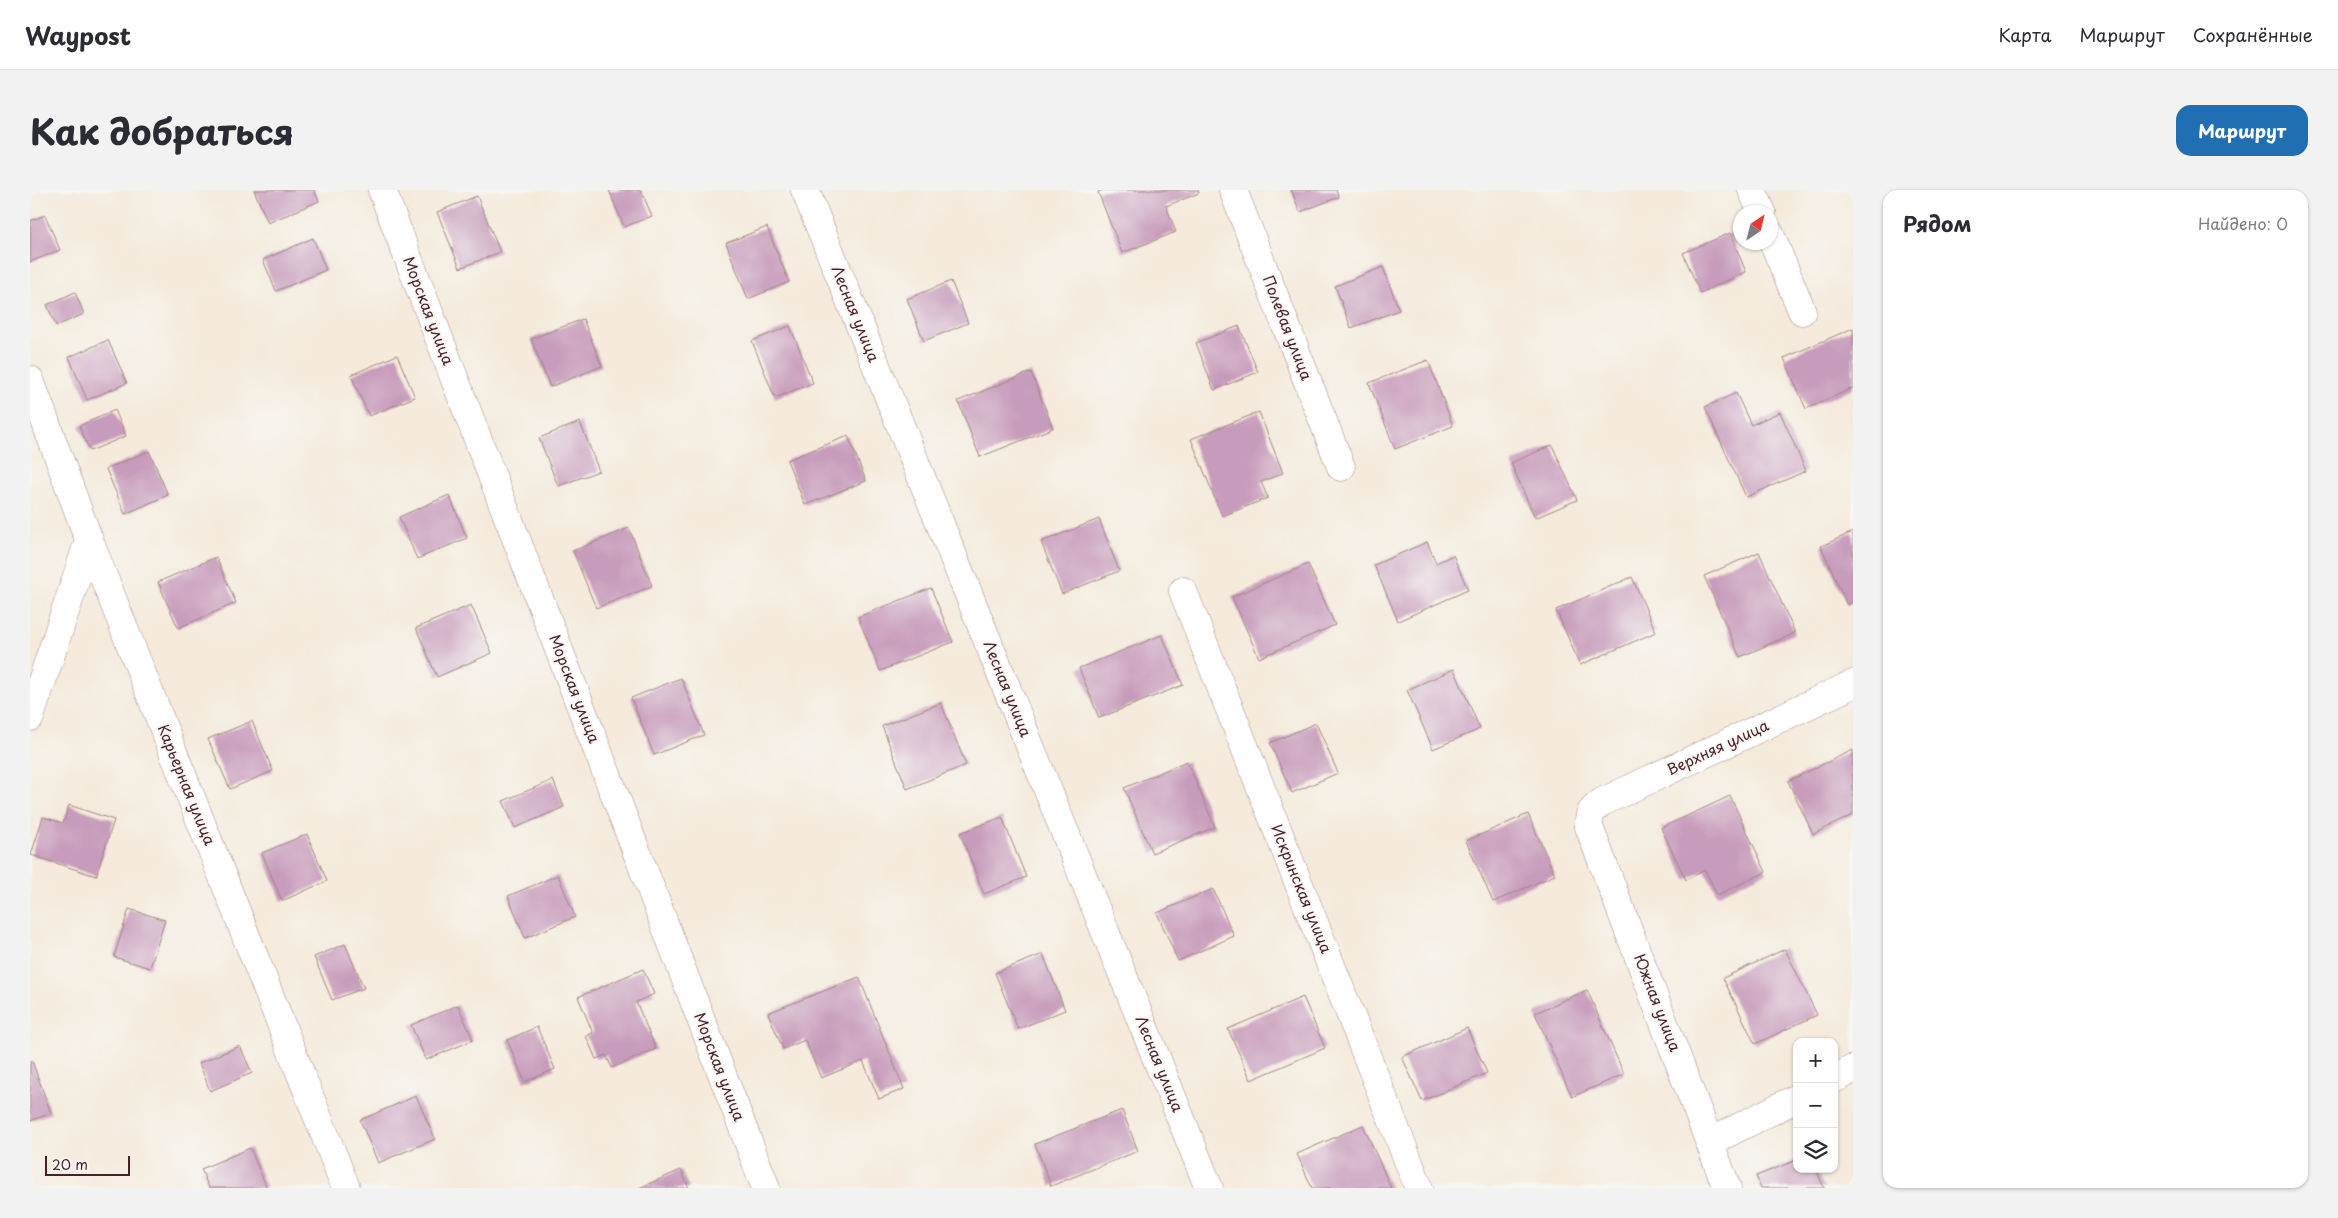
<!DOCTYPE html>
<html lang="ru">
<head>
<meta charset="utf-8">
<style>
	:root { --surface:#fff; --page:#f2f2f3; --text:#2b2b33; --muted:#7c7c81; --line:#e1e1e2; --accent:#1f6fb2 }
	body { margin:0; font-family:"Playpen Sans",sans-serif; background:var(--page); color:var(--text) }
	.controls { position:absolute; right:15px; bottom:15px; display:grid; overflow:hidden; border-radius:10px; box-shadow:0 1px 4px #0004 }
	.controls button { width:45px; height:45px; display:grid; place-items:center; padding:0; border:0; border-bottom:1px solid var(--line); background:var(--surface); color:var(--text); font:25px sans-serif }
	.compass { position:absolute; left:1703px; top:15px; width:45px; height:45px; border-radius:50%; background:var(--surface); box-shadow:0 1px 4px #0004; rotate:35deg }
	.scale { position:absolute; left:15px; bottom:12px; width:85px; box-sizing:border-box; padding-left:5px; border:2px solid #4a1f2b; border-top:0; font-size:14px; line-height:18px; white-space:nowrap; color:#4a1f2b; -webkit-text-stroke:4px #f6f6f2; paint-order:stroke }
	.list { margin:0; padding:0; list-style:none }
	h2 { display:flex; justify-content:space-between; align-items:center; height:65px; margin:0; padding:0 20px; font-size:21px }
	h2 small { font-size:16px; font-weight:400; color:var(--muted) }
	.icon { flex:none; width:28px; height:28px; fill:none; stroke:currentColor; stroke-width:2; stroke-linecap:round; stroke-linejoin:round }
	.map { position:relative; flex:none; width:1823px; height:998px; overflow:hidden; border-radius:15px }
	header { display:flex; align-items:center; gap:30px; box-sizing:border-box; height:70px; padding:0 25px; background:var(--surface); border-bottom:1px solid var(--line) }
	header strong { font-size:24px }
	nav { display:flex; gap:28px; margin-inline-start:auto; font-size:18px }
	.intro { display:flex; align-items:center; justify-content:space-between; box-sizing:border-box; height:120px; padding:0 30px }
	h1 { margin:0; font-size:35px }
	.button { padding:12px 22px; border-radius:15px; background:var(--accent); color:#fff; font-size:18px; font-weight:700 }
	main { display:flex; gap:30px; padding:0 30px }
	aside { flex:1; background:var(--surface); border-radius:15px; box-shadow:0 1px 4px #0004 }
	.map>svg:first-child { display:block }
</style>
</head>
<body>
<header>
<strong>Waypost</strong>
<nav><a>Карта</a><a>Маршрут</a><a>Сохранённые</a></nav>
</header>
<div class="intro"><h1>Как добраться</h1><a class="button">Маршрут</a></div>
<main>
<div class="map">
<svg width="1823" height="998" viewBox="0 0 1823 998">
	<rect width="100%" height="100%" fill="#f6f6f2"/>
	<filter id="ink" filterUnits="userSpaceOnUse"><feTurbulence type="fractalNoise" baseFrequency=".02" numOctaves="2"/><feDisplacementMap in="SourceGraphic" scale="10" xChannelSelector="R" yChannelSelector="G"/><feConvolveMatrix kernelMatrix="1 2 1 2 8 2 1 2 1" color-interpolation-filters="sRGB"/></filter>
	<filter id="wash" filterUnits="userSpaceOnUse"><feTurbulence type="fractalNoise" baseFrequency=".0096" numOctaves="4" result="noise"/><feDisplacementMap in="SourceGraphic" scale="20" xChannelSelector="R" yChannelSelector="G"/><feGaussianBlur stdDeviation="1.12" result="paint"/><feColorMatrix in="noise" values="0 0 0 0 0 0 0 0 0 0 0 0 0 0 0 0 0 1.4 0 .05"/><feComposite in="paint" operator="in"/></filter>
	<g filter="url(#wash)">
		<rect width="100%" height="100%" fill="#f5eadb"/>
		<g id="blocks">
			<path fill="#c79bbb" d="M224 0H284L289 11 238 33Z
				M579 0H611L622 26 594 37Z
				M1073 0H1168L1169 3 1136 16 1146 42 1092 63 1068 2Z
				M1261 0H1306L1309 7 1270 22Z
				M447 6 470 62 430 78 407 22Z
				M15 25 30 60 0 72V31Z
				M737 37 759 92 718 109 696 53Z
				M1700 43 1716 82 1670 103 1653 63Z
				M283 48 296 80 246 101 233 70Z
				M1353 77 1369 120 1321 138 1305 96Z
				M921 91 938 133 894 151 877 109Z
				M45 102 54 124 26 136 17 115Z
				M553 129 572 176 520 197 501 149Z
				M760 136 783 193 745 208 722 151Z
				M1209 136 1228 182 1184 200 1166 153Z
				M1823 138V198L1776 219 1754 168Z
				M78 150 97 193 57 210 39 167Z
				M367 165 385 207 339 226 321 185Z
				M1398 170 1423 236 1365 259 1339 193Z
				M1001 182 1023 238 950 267 928 211Z
				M1706 203 1721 235 1750 222 1776 281 1716 307 1675 217Z
				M85 220 96 246 60 261 49 236Z
				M1229 222 1253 283 1231 292 1238 308 1192 326 1161 249Z
				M550 232 569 281 528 296 509 248Z
				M818 246 836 291 775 315 757 270Z
				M1522 255 1547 310 1505 328 1481 273Z
				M119 261 138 305 95 324 76 279Z
				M419 305 437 348 387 369 369 327Z
				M1069 329 1089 381 1032 404 1011 352Z
				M599 338 622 396 566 418 543 361Z
				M1823 342V412L1817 415 1791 356Z
				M1397 352 1406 373 1423 365 1438 400 1368 431 1344 375Z
				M1729 362 1765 443 1710 467 1674 386Z
				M186 367 206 413 148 438 128 392Z
				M1278 374 1305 435 1229 468 1202 407Z
				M1602 387 1626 442 1550 475 1526 420Z
				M901 398 923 452 850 481 828 427Z
				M441 415 462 463 407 487 386 438Z
				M1132 445 1153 495 1069 528 1049 478Z
				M1424 479 1450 539 1403 559 1377 500Z
				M651 488 674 545 624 565 601 508Z
				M911 513 936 575 877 599 852 536Z
				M222 531 243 581 200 599 178 549Z
				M1286 533 1308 583 1262 603 1240 553Z
				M1823 560V625L1783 644 1758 591Z
				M1157 571 1185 637 1122 663 1094 598Z
				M523 590 534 617 485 638 473 611Z
				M1700 606 1736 682 1687 705 1675 680 1656 690 1631 638Z
				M39 615 84 630 66 686 1 665 13 627 33 633Z
				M1498 624 1525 685 1463 712 1436 651Z
				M972 627 996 687 954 704 930 643Z
				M277 644 297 691 252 711 232 663Z
				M528 685 545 727 495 748 478 706Z
				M1183 699 1204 746 1148 771 1127 723Z
				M99 719 135 730 120 778 84 767Z
				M315 754 334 798 302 810 284 767Z
				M1755 759 1787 825 1725 854 1693 788Z
				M1013 764 1035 820 988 839 965 783Z
				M613 779 624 804 606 812 626 859 582 878 576 865 566 869 556 846 563 843 548 807Z
				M829 787 874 899 849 909 833 871 791 888 775 850 753 859 738 823Z
				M1557 800 1594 884 1542 907 1505 823Z
				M1273 807 1295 858 1221 890 1198 839Z
				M428 815 443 850 396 870 381 835Z
				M507 837 525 879 495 892 477 850Z
				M1437 838 1457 883 1392 911 1372 867Z
				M210 856 222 883 180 901 169 873Z
				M2 871 21 923 0 931V872Z
				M386 906 405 949 348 973 330 930Z
				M1092 920 1108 961 1021 996 1005 954Z
				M1333 935 1361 998H1282L1267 964Z
				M220 958 237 998H179L171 979Z
				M1767 970V979H1786L1794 998H1731L1726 986Z
				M651 980 659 998H609Z"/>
		</g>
	</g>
	<g filter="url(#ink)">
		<use href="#blocks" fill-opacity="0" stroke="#a08483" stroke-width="1"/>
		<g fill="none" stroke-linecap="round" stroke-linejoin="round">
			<g stroke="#a08483" stroke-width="29">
				<path id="street" d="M352 0 736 998
					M775 0 1179 998
					M1203 0 1311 277
					M1722 0 1732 22
					M1740 44 1772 121
					M0 190 59 350 316 998
					M1153 401 1389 998
					M0 527 59 350
					M1804 889 1823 879
					M1680 952 1767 908
					M1697 998 1559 637C1558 624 1562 619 1572 612L1823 494"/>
			</g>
			<use href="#street" stroke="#fff" stroke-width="28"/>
		</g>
	</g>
	<g text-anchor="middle" stroke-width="4" stroke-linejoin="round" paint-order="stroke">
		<g font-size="15" fill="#4a1f2b" stroke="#f6f6f2">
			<text transform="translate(398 121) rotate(69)" y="5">Морская улица</text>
			<text transform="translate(825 124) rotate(68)" y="5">Лесная улица</text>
			<text transform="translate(1257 138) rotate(69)" y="5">Полевая улица</text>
			<text transform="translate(544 499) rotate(69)" y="5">Морская улица</text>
			<text transform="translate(977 499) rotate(68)" y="5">Лесная улица</text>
			<text transform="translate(1688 558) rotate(-25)" y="5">Верхняя улица</text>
			<text transform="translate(156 595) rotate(68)" y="5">Карьерная улица</text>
			<text transform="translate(1271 699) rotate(68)" y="5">Искринская улица</text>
			<text transform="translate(1627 813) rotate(69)" y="5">Южная улица</text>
			<text transform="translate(1129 874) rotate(68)" y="5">Лесная улица</text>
			<text transform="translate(689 877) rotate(69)" y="5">Морская улица</text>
		</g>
	</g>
</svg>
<div class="controls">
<button>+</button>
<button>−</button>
<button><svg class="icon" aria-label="layers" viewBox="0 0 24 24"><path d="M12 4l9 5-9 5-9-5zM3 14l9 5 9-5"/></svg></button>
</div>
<svg class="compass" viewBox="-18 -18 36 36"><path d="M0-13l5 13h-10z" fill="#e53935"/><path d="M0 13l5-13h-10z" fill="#7c7c81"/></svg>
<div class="scale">20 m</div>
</div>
<aside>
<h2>Рядом<small>Найдено: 0</small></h2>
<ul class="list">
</ul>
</aside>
</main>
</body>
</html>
